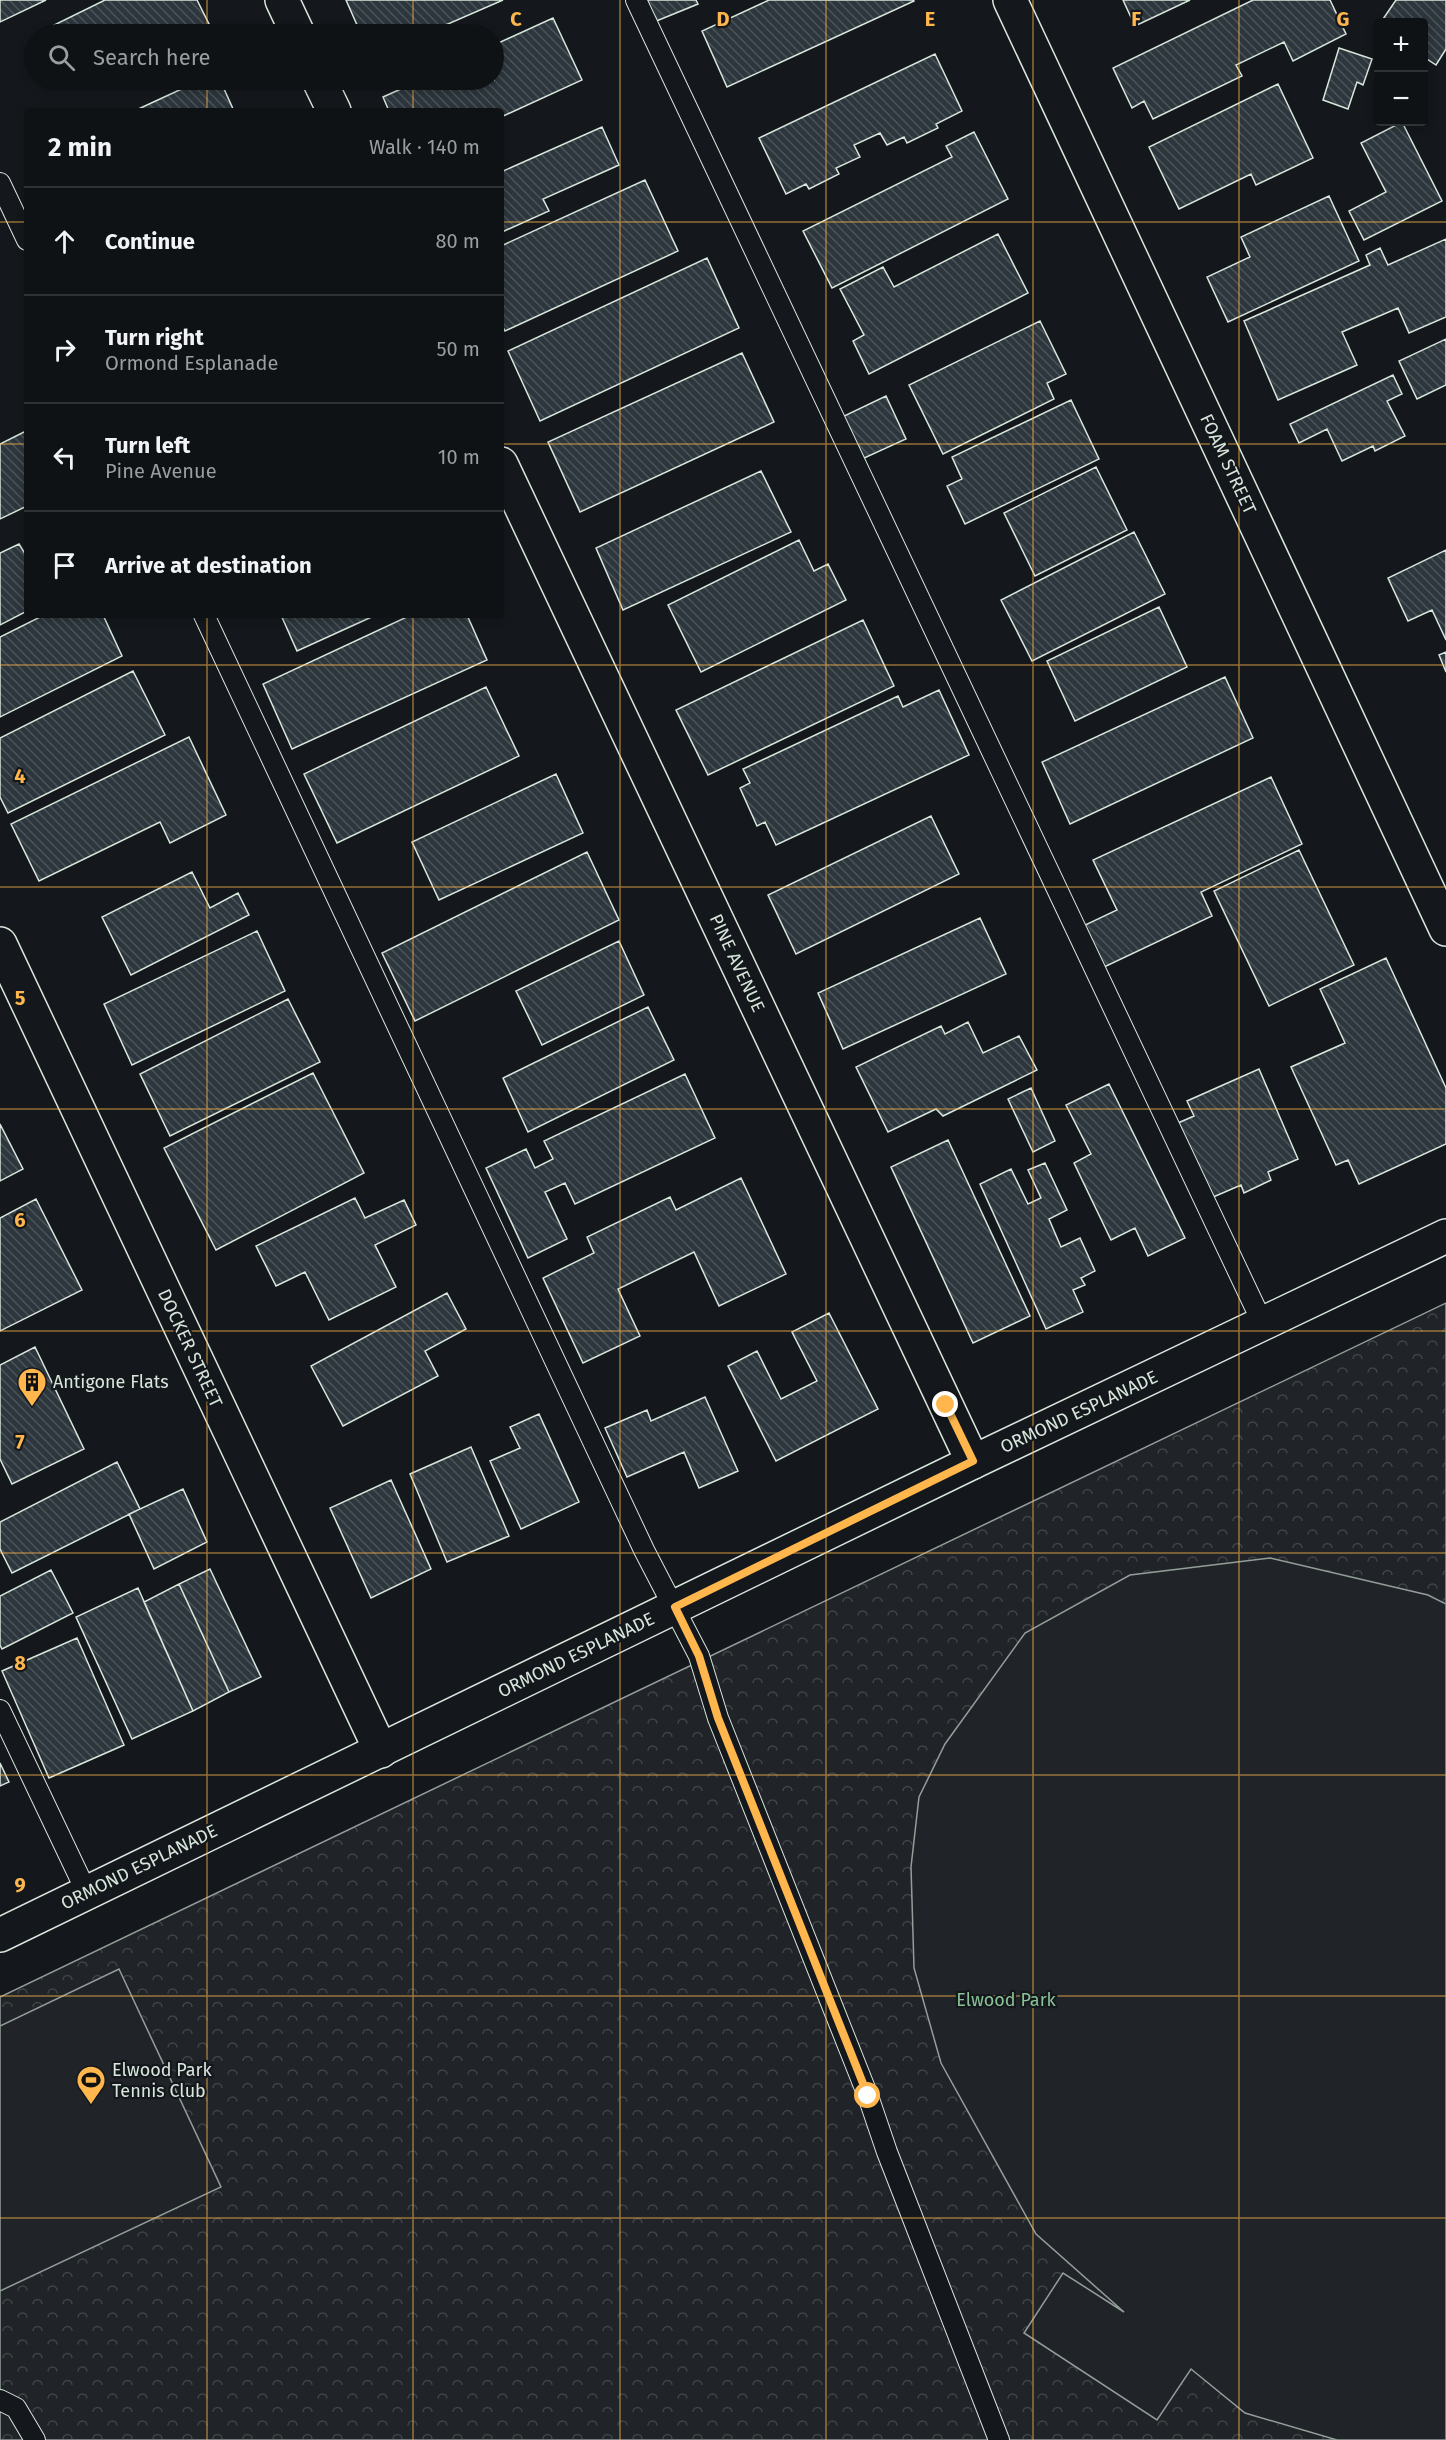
<!DOCTYPE html>
<html lang="en">
<head>
<meta charset="utf-8">
<style>
	:root { --surface:#0f1215; --page:#181b1e; --text:#f1f3f6; --muted:#9b9ea0; --line:#2f3234 }
	body { margin:0; font-family:"Fira Sans",sans-serif; background:var(--page); color:var(--text) }
	.controls { position:absolute; right:18px; top:18px; display:grid; overflow:hidden; border-radius:6px; box-shadow:0 3px 9px #0003 }
	.controls button { width:54px; height:54px; display:grid; place-items:center; padding:0; border:0; border-bottom:2px solid var(--line); background:var(--surface); color:var(--text); font:30px sans-serif }
	.stop { position:absolute; width:18px; height:18px; margin:-14px; border:4px solid #ffb74d; border-radius:50%; background:#fff }
	.stop.end { background:#ffb74d; border-color:#fff; box-shadow:0 2px 6px #0008 }
	.list { margin:0; padding:0; list-style:none }
	h2 { display:flex; justify-content:space-between; align-items:center; height:78px; margin:0; padding:0 24px; font-size:26px }
	h2 small { font-size:20px; font-weight:400; color:var(--muted) }
	.list li { display:grid; grid-template-columns:39px 1fr auto; gap:18px; align-items:center; box-sizing:border-box; height:108px; padding:0 24px; border-top:2px solid var(--line) }
	.list b { display:block; font-size:22px; white-space:nowrap }
	.list p { margin:0; font-size:20px; white-space:nowrap; color:var(--muted) }
	.list em { font-size:20px; font-style:normal; color:var(--muted) }
	.icon { flex:none; width:33px; height:33px; fill:none; stroke:currentColor; stroke-width:2; stroke-linecap:round; stroke-linejoin:round }
	.map { position:relative; flex:none; width:1446px; height:2440px; overflow:hidden }
	.search { position:absolute; background:var(--surface); box-shadow:0 3px 9px #0003; left:24px; top:24px; width:480px; height:66px; display:flex; align-items:center; gap:15px; box-sizing:border-box; padding:0 21px; border-radius:33px; color:var(--muted); font-size:22px }
	.panel { position:absolute; background:var(--surface); box-shadow:0 3px 9px #0003; left:24px; top:108px; width:480px; height:510px; border-radius:6px }
	.map>svg:first-child { display:block }
</style>
</head>
<body>
<div class="map">
<svg width="1446" height="2440" viewBox="0 0 1446 2440">
	<defs>
		<pattern id="park-crowns" width="20" height="18" patternUnits="userSpaceOnUse" patternTransform="scale(1.5)"><rect width="20" height="18" fill="#202428"/><path d="M2 6a3 3 0 1 1 6 0M12 15a3 3 0 1 1 6 0" fill="none" stroke="#404447"/></pattern>
		<pattern id="building-back-hatch" width="6" height="6" patternUnits="userSpaceOnUse" patternTransform="scale(1.5)"><rect width="6" height="6" fill="#2c363c"/><path d="M-1 5l2 2M0 0l6 6M5-1l2 2" fill="none" stroke="#4a5358"/></pattern>
	</defs>
	<rect width="100%" height="100%" fill="#14181c"/>
	<path fill="url(#park-crowns)" stroke="#939e99" stroke-width="1.5" d="M1446 1303V2440H0V1997Z"/>
	<path fill="#202428" stroke="#939e99" stroke-width="1.5" d="M1270 1558 1428 1595 1446 1604V2440H1337L1245 2413 1191 2369 1157 2420 1024 2333 1063 2273 1124 2312 1036 2234 941 2063 914 1968 911 1867 919 1797 945 1744 1025 1633 1130 1575Z
		M119 1969 221 2187 0 2291V2026Z"/>
	<path fill="url(#building-back-hatch)" stroke="#d8e6dc" stroke-width="1.5" d="M0 0H46L0 22Z
		M105 0H197L210 26 193 34H56L52 26Z
		M346 0H503L425 34H361Z
		M645 0H696L698 4 654 22Z
		M769 0H913L914 1 727 87 702 31Z
		M1123 0H1190L1135 26Z
		M1253 0H1330L1346 34 1293 61 1284 42 1236 65 1242 76 1153 119 1144 101 1132 108 1113 68Z
		M1396 0H1446V49L1436 65 1424 57V22H1381Z
		M553 18 582 80 501 117V111H389L383 97 421 80H494V45Z
		M1339 48 1372 59 1363 85 1357 82 1348 109 1323 100Z
		M935 54 962 111 936 124 938 128 907 143 904 137 887 145 880 133 854 145 860 157 836 168 839 174 809 189 806 184 786 194 759 138Z
		M77 80H101L82 89Z
		M201 80H220L234 111H134Z
		M1278 84 1313 158 1256 185 1251 174 1179 209 1149 147Z
		M1402 122 1442 201 1364 240 1349 211 1386 192 1361 143Z
		M602 127 619 165 543 199 549 211 502 232 501 172Z
		M974 132 1008 199 832 288 803 231 952 157 946 146Z
		M645 180 678 251 505 331 501 323V246Z
		M1329 196 1359 261 1228 322 1207 277 1250 257 1241 237Z
		M998 234 1028 293 869 374 853 341 864 335 840 289 883 267 894 287Z
		M1446 239V317L1409 333 1398 308 1342 332 1357 365 1278 400 1244 321 1370 265 1366 255 1380 248 1388 265Z
		M707 258 739 328 540 421 508 351Z
		M1040 321 1066 374 1047 383 1054 399 943 454 909 385Z
		M1446 339V385L1417 399 1399 361Z
		M742 353 774 422 580 512 548 442Z
		M1393 375 1402 394 1387 401 1405 436 1375 451 1373 446 1342 461 1327 429 1299 443 1290 424Z
		M886 396 906 439 862 459 842 417Z
		M1071 400 1099 459 965 524 947 486 962 479 952 457Z
		M26 431 27 506 0 519V444Z
		M1096 467 1127 530 1035 576 1004 513Z
		M761 471 791 532 623 610 596 548Z
		M1134 532 1165 594 1032 661 1001 600Z
		M799 540 814 571 828 564 846 600 701 672 668 605Z
		M19 544 27 557V611L0 625V553Z
		M1446 550V640L1432 610 1408 621 1388 578Z
		M1159 607 1187 667 1075 721 1047 661Z
		M44 615H103L122 656 0 717V637Z
		M281 615H376L297 651Z
		M411 615H467L487 660 292 749 263 684Z
		M863 620 894 686 708 775 676 710Z
		M1446 652V672L1439 655Z
		M133 671 165 735 8 813 0 797V738Z
		M1225 677 1253 738 1070 824 1042 762Z
		M486 687 519 756 337 843 304 774Z
		M939 690 969 755 776 845 765 822 757 826 740 788 750 783 743 769 898 696 903 707Z
		M189 737 226 815 170 843 160 822 39 881 11 824Z
		M556 774 583 833 439 900 412 842Z
		M1271 777 1302 844 1201 892 1212 916 1102 968 1083 926 1117 910 1093 860Z
		M931 816 959 874 796 954 768 895Z
		M1299 850 1354 965 1269 1006 1214 891Z
		M587 852 619 920 415 1021 382 953Z
		M192 872 210 908 238 893 249 915 131 975 102 917Z
		M980 918 1006 974 843 1049 818 993Z
		M257 931 285 991 132 1065 104 1004Z
		M619 941 644 995 542 1045 516 991Z
		M1386 958 1446 1088V1144L1359 1184 1348 1160 1336 1165 1291 1067 1345 1043 1320 989Z
		M288 999 320 1062 170 1136 140 1074Z
		M648 1007 674 1060 528 1132 503 1078Z
		M968 1022 983 1053 1019 1036 1037 1070 943 1116 936 1109 888 1132 856 1067 941 1026 945 1034Z
		M1259 1069 1298 1159 1268 1172 1271 1180 1244 1193 1241 1185 1211 1198 1178 1123 1194 1116 1187 1101Z
		M313 1073 364 1173 216 1250 164 1148Z
		M685 1074 715 1138 575 1204 565 1183 545 1192 567 1239 528 1258 486 1168 526 1149 535 1168 553 1159 544 1141Z
		M1109 1084 1185 1238 1148 1256 1135 1228 1111 1240 1074 1163 1091 1154 1066 1105Z
		M1031 1088 1055 1141 1033 1152 1008 1099Z
		M0 1124 23 1169 0 1181Z
		M948 1140 1030 1316 973 1343 891 1167Z
		M1045 1163 1067 1210 1049 1219 1061 1247 1080 1238 1095 1271 1081 1278 1085 1285 1073 1290 1083 1312 1046 1329 980 1184 1011 1169 1028 1204 1041 1198 1028 1170Z
		M741 1178 786 1274 719 1306 694 1252 618 1289 640 1336 583 1363 543 1278 594 1253 587 1237 670 1197 676 1210Z
		M355 1198 365 1218 404 1200 416 1225 375 1245 396 1287 329 1320 305 1272 276 1286 256 1246Z
		M36 1199 82 1290 0 1331V1218Z
		M447 1293 466 1329 425 1351 438 1376 343 1426 311 1366Z
		M829 1313 878 1409 776 1461 728 1366 757 1351 781 1399 817 1381 792 1332Z
		M35 1347 84 1449 12 1484 0 1459V1365Z
		M705 1397 738 1471 699 1488 684 1452 627 1477 605 1428 647 1410 651 1421Z
		M539 1414 579 1502 521 1529 490 1461 520 1448 510 1427Z
		M471 1447 509 1536 447 1562 410 1474Z
		M117 1462 140 1509 12 1573 0 1549V1522Z
		M391 1480 431 1569 371 1598 330 1508Z
		M183 1489 207 1542 154 1569 129 1514Z
		M210 1569 261 1677 229 1692 179 1584Z
		M51 1570 73 1613 2 1649 0 1645V1596Z
		M179 1584 229 1692 193 1711 144 1602Z
		M138 1588 193 1711 132 1739 76 1617Z
		M77 1638 124 1745 49 1778 2 1671Z
		M0 1763 9 1782 0 1786Z"/>
	<g fill="none" stroke-linecap="round" stroke-linejoin="round">
		<g stroke="#d8e6dc" stroke-width="22">
			<path id="service" d="M636 0 1263 1324
				M0 183 27 240
				M204 615 644 1550 699 1656 718 1718 868 2096 887 2152 999 2440
				M0 1710 87 1893
				M0 2400 16 2408 35 2440"/>
		</g>
		<g stroke="#d8e6dc" stroke-width="36">
			<path id="minor" d="M282 0 298 34
				M1010 0 1446 929
				M319 80 334 111
				M501 464 973 1462
				M0 944 381 1751"/>
		</g>
		<g stroke="#d8e6dc" stroke-width="36">
			<path id="primary" d="M0 1935 973 1462 1446 1236"/>
		</g>
		<use href="#service" stroke="#14181c" stroke-width="20"/>
		<use href="#minor" stroke="#14181c" stroke-width="33"/>
		<use href="#primary" stroke="#14181c" stroke-width="33"/>
	</g>
	<g fill="none" stroke-linecap="round" stroke-linejoin="round">
		<path stroke="#ffb74d" stroke-width="8" d="M868 2096 718 1718 699 1656 675 1607 973 1461 946 1405"/>
	</g>
	<path fill="none" stroke="#ffb74d" stroke-width="1.5" stroke-opacity="0.55" d="M207 0V34M413 0V34M620 0V2440M826 0V2440M1033 0V2440M1239 0V2440M207 80V111M413 80V111M0 222H27M501 222H1446M0 444H27M501 444H1446M207 615V2440M413 615V2440M0 665H1446M0 887H1446M0 1109H1446M0 1331H1446M0 1553H1446M0 1775H1446M0 1996H1446M0 2218H1446"/>
	<defs>
		<g id="building-pin" transform="scale(1.5)"><path d="M0 17L-7.5 6A9.5 9.5 0 1 1 7.5 6Z" fill="#ffb74d" stroke="#14181c"/><path d="M-4-6H4V6H1V3H-1V6H-4ZM-2.5-4.3h1.7v1.8h-1.7ZM.8-4.3h1.7v1.8H.8ZM-2.5-1h1.7V.8h-1.7ZM.8-1h1.7V.8H.8Z" fill="#111"/></g>
		<g id="stadium-pin" transform="scale(1.5)"><path d="M0 17L-7.5 6A9.5 9.5 0 1 1 7.5 6Z" fill="#ffb74d" stroke="#14181c"/><path d="M0-5a6.5 5 0 1 0 0 10a6.5 5 0 1 0 0-10ZM-3.5-1.8h7v3.6h-7Z" fill="#111"/></g>
	</defs>
	<g fill-rule="evenodd">
		<use href="#building-pin" x="32" y="1382"/>
		<use href="#stadium-pin" x="91" y="2080"/>
	</g>
	<g text-anchor="middle" stroke-width="4.5" stroke-linejoin="round" paint-order="stroke">
		<g font-size="18" fill="#d8e6dc" stroke="#14181c">
			<text transform="translate(1228 464) rotate(65)" y="6">FOAM STREET</text>
			<text transform="translate(737 963) rotate(65)" y="6">PINE AVENUE</text>
			<text transform="translate(190 1348) rotate(65)" y="6">DOCKER STREET</text>
			<text transform="translate(1079 1412) rotate(-25)" y="6">ORMOND ESPLANADE</text>
			<text transform="translate(576 1655) rotate(-26)" y="6">ORMOND ESPLANADE</text>
			<text transform="translate(139 1867) rotate(-26)" y="6">ORMOND ESPLANADE</text>
		</g>
		<g font-size="18" fill="#d8e6dc" stroke="#14181c" text-anchor="start">
			<text x="53" y="1388">Antigone Flats</text>
			<text x="112" y="2076">Elwood Park<tspan x="112" dy="21">Tennis Club</tspan></text>
		</g>
		<g font-size="18" fill="#8ac095" stroke="#14181c">
			<text x="1006" y="2006">Elwood Park</text>
		</g>
	</g>
	<g font-size="20" text-anchor="middle" font-weight="bold" fill="#ffb74d" stroke="#14181c" stroke-width="4.5" stroke-linejoin="round" paint-order="stroke">
		<text x="516" y="26">C</text>
		<text x="723" y="26">D</text>
		<text x="930" y="26">E</text>
		<text x="1136" y="26">F</text>
		<text x="1343" y="26">G</text>
		<text x="20" y="783">4</text>
		<text x="20" y="1005">5</text>
		<text x="20" y="1227">6</text>
		<text x="20" y="1449">7</text>
		<text x="20" y="1670">8</text>
		<text x="20" y="1892">9</text>
	</g>
</svg>
<div class="controls">
<button>+</button>
<button>−</button>
</div>
<div class="stop" style="left:868px;top:2096px"></div>
<div class="stop end" style="left:946px;top:1405px"></div>
<div class="search"><svg class="icon" aria-label="search" viewBox="0 0 24 24"><circle cx="10" cy="10" r="6"/><path d="M15 15l6 6"/></svg>Search here</div>
<section class="panel">
<h2>2 min<small>Walk · 140 m</small></h2>
<ul class="list">
<li><svg class="icon" aria-label="ahead" viewBox="0 0 24 24"><path d="M12 20V5M6 11l6-6 6 6"/></svg><div><b>Continue</b></div><em>80 m</em></li>
<li><svg class="icon" aria-label="right" viewBox="0 0 24 24"><path d="M7 20v-9h11M14 6l5 5-5 5"/></svg><div><b>Turn right</b><p>Ormond Esplanade</p></div><em>50 m</em></li>
<li><svg class="icon" aria-label="left" viewBox="0 0 24 24"><path d="M17 20v-9H6M10 6l-5 5 5 5"/></svg><div><b>Turn left</b><p>Pine Avenue</p></div><em>10 m</em></li>
<li><svg class="icon" aria-label="arrive" viewBox="0 0 24 24"><path d="M6 21V4h12l-3 4 3 4H6"/></svg><div><b>Arrive at destination</b></div></li>
</ul>
</section>
</div>
</body>
</html>
